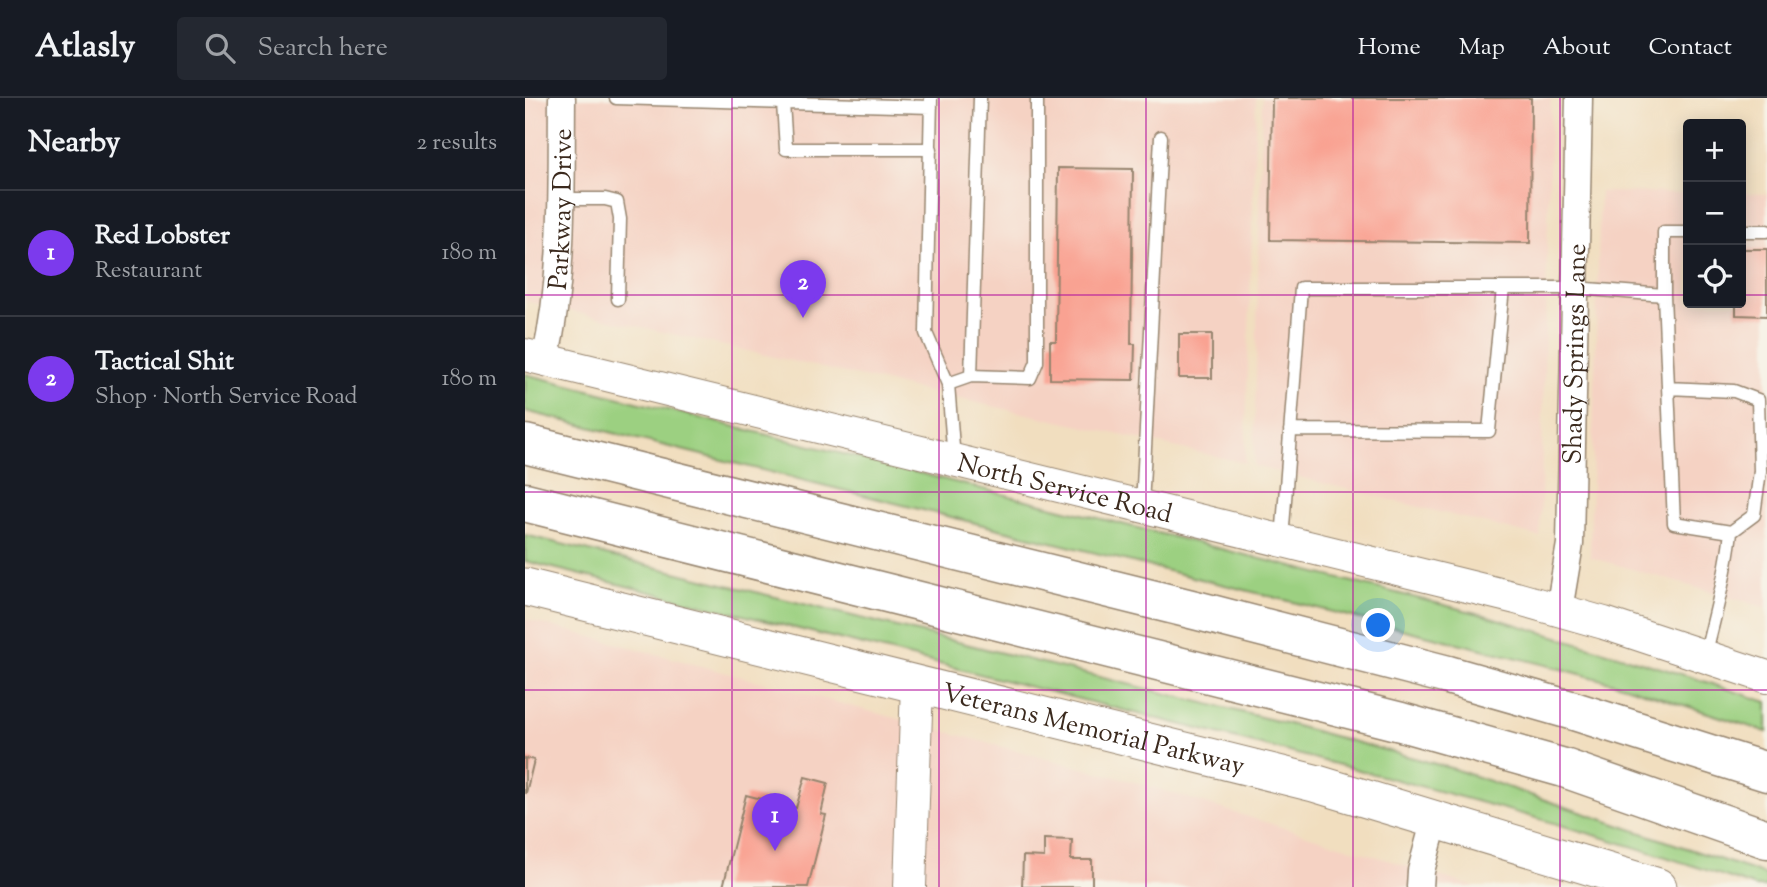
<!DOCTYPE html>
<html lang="en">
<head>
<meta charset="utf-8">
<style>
	:root { --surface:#171b24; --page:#242831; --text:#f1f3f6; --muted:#9ea1a6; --line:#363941; --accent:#7c3aed }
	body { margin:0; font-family:"Sorts Mill Goudy",serif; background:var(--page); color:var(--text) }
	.controls { position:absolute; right:21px; top:21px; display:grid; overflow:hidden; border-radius:7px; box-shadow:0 4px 18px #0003 }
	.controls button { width:63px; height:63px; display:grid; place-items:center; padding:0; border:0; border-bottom:2px solid var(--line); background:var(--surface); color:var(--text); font:35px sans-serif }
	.you { position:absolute; left:854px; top:528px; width:24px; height:24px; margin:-18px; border:5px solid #fff; border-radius:50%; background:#1a73e8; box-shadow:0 0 0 10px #1a73e833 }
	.badge { display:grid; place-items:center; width:46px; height:46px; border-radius:50%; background:var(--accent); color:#fff; font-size:23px; font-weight:700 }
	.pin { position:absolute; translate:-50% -58px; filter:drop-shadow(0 2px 4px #0008) }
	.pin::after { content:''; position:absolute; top:37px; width:24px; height:21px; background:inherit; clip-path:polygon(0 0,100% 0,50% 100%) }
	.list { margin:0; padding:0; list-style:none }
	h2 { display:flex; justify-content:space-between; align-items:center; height:91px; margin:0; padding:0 28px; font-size:30px }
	h2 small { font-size:23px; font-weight:400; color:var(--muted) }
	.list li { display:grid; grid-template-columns:46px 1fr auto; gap:21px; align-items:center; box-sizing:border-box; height:126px; padding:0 28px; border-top:2px solid var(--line) }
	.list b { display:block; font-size:26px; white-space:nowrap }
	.list p { margin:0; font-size:23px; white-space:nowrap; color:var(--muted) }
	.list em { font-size:23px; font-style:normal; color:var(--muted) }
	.icon { flex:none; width:38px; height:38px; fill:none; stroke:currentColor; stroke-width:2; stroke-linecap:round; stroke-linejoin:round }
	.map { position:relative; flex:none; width:1242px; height:789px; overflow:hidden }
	header { display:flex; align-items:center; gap:42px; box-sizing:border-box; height:98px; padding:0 35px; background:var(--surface); border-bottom:2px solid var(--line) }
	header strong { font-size:33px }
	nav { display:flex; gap:38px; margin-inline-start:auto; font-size:24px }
	.search { width:490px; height:63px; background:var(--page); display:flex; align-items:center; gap:18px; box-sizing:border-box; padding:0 24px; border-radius:7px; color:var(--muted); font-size:26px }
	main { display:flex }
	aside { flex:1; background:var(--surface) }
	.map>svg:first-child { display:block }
</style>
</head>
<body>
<header>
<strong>Atlasly</strong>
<div class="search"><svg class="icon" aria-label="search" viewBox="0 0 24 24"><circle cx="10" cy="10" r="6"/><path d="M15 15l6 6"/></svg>Search here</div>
<nav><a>Home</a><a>Map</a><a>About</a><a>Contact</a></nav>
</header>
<main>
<aside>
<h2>Nearby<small>2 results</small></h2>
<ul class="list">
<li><span class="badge">1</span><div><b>Red Lobster</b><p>Restaurant</p></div><em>180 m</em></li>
<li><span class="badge">2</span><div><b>Tactical Shit</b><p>Shop · North Service Road</p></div><em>180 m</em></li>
</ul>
</aside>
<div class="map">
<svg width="1242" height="789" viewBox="0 0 1242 789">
	<rect width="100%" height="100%" fill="#f7f3e8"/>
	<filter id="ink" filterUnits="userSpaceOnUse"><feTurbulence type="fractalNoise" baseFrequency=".0143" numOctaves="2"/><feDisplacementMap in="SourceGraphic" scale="14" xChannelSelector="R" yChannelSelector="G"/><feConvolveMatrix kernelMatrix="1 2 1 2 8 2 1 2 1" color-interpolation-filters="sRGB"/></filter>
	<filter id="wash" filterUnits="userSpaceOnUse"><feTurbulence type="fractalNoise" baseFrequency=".00686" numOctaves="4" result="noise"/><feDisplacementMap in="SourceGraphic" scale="28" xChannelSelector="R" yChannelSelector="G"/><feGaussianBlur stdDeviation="1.57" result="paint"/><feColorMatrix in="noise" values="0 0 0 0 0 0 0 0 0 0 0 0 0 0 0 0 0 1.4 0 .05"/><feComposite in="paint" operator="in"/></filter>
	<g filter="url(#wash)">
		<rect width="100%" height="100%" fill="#f1debf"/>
		<path fill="#f5d2c3" d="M0 0H731L720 365 0 203Z
			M737 0H1026L1015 439 729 368Z
			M1075 94 1163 95V205H1216V95L1242 96V510L1065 459Z
			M0 521 617 686 950 789H0Z"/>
		<path fill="#9cd081" stroke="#6c7d50" stroke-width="2" d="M0 276 959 517 1166 579 1242 604V634L1100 588 1029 569 0 313Z
			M0 437 760 625 929 671 1232 774 1242 778V789H1231C1044 724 850 676 658 627 439 572 219 517 0 463Z"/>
		<g id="blocks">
			<path fill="#f9a292" d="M747 0H1006L1005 145 745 142Z
				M533 70 608 71 606 246H610L609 282 525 281V243H531Z
				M1216 151H1242V218L1211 217V205H1216Z
				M654 236H687V280H654Z
				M0 660 9 662 1 695H0Z
				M280 679 303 685 296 716 301 717 283 789H198L221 697 271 710Z
				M519 741 547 742 546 762H567V789H497L498 758 519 759Z"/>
		</g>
	</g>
	<g filter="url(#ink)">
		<use href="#blocks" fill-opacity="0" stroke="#96846e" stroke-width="2"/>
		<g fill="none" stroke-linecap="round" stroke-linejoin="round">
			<g stroke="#96846e" stroke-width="15">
				<path id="service" d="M91 0 406 9
					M406 0 401 235 423 286 429 362
					M258 5 261 51H406
					M36 101H80L92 104 95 121 93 201
					M1216 133H1242
					M1139 197V134H1163
					M446 278 455 0
					M423 286 446 278 505 280 512 264V0
					M1143 290 1209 293 1233 302 1235 373 1229 417 1206 434
					M765 332 964 333 978 190
					M617 408 636 39
					M757 442 776 190H1050L1139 197 1149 425 1206 434C1201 477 1190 517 1180 558"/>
			</g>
			<g stroke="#96846e" stroke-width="29">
				<g id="minor">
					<path id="s1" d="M20 262C40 175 36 88 37 0"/>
					<path id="s2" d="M1034 512 1045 446 1054 0"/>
					<path d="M895 789 896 773 910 721"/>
				</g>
			</g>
			<g stroke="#96846e" stroke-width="34">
				<g id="tertiary">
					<path id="s3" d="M0 257 991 500 1079 525 1242 579"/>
					<path d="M385 789 392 586"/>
				</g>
			</g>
			<g stroke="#96846e" stroke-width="39">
				<g id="secondary">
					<path id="s4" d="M0 489 789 685 1133 789"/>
				</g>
			</g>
			<g stroke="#96846e" stroke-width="41">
				<path id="motorway" d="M0 346 674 513 923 577 1049 613 1242 674
					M0 404 876 624 1039 670 1242 741"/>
			</g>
			<use href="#service" stroke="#fff" stroke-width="12"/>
			<use href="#minor" stroke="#fff" stroke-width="26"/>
			<use href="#tertiary" stroke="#fff" stroke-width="32"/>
			<use href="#secondary" stroke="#fff" stroke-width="37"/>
			<use href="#motorway" stroke="#fff" stroke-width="38"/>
		</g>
	</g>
	<path fill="none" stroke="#b5179e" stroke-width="2" stroke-opacity="0.55" d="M207 0V789M414 0V789M621 0V789M828 0V789M1035 0V789M0 197H1163M1216 197H1242M0 394H1242M0 592H1242"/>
	<g text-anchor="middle" stroke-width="5" stroke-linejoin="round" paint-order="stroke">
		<g font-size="26" fill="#3b2a1e" stroke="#f7f3e8">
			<text dy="9" stroke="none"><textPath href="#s1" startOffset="152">Parkway Drive</textPath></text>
			<text dy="9" stroke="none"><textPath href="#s2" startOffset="257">Shady Springs Lane</textPath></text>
			<text dy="9" stroke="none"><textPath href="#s3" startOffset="556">North Service Road</textPath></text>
			<text dy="9" stroke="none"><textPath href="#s4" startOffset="586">Veterans Memorial Parkway</textPath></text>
		</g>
	</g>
</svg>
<div class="controls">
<button>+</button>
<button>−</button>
<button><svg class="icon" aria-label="locate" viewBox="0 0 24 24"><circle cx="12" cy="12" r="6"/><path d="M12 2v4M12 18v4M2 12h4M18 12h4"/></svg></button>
</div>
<div class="you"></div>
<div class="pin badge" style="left:250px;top:753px">1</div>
<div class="pin badge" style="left:278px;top:220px">2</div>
</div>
</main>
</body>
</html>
